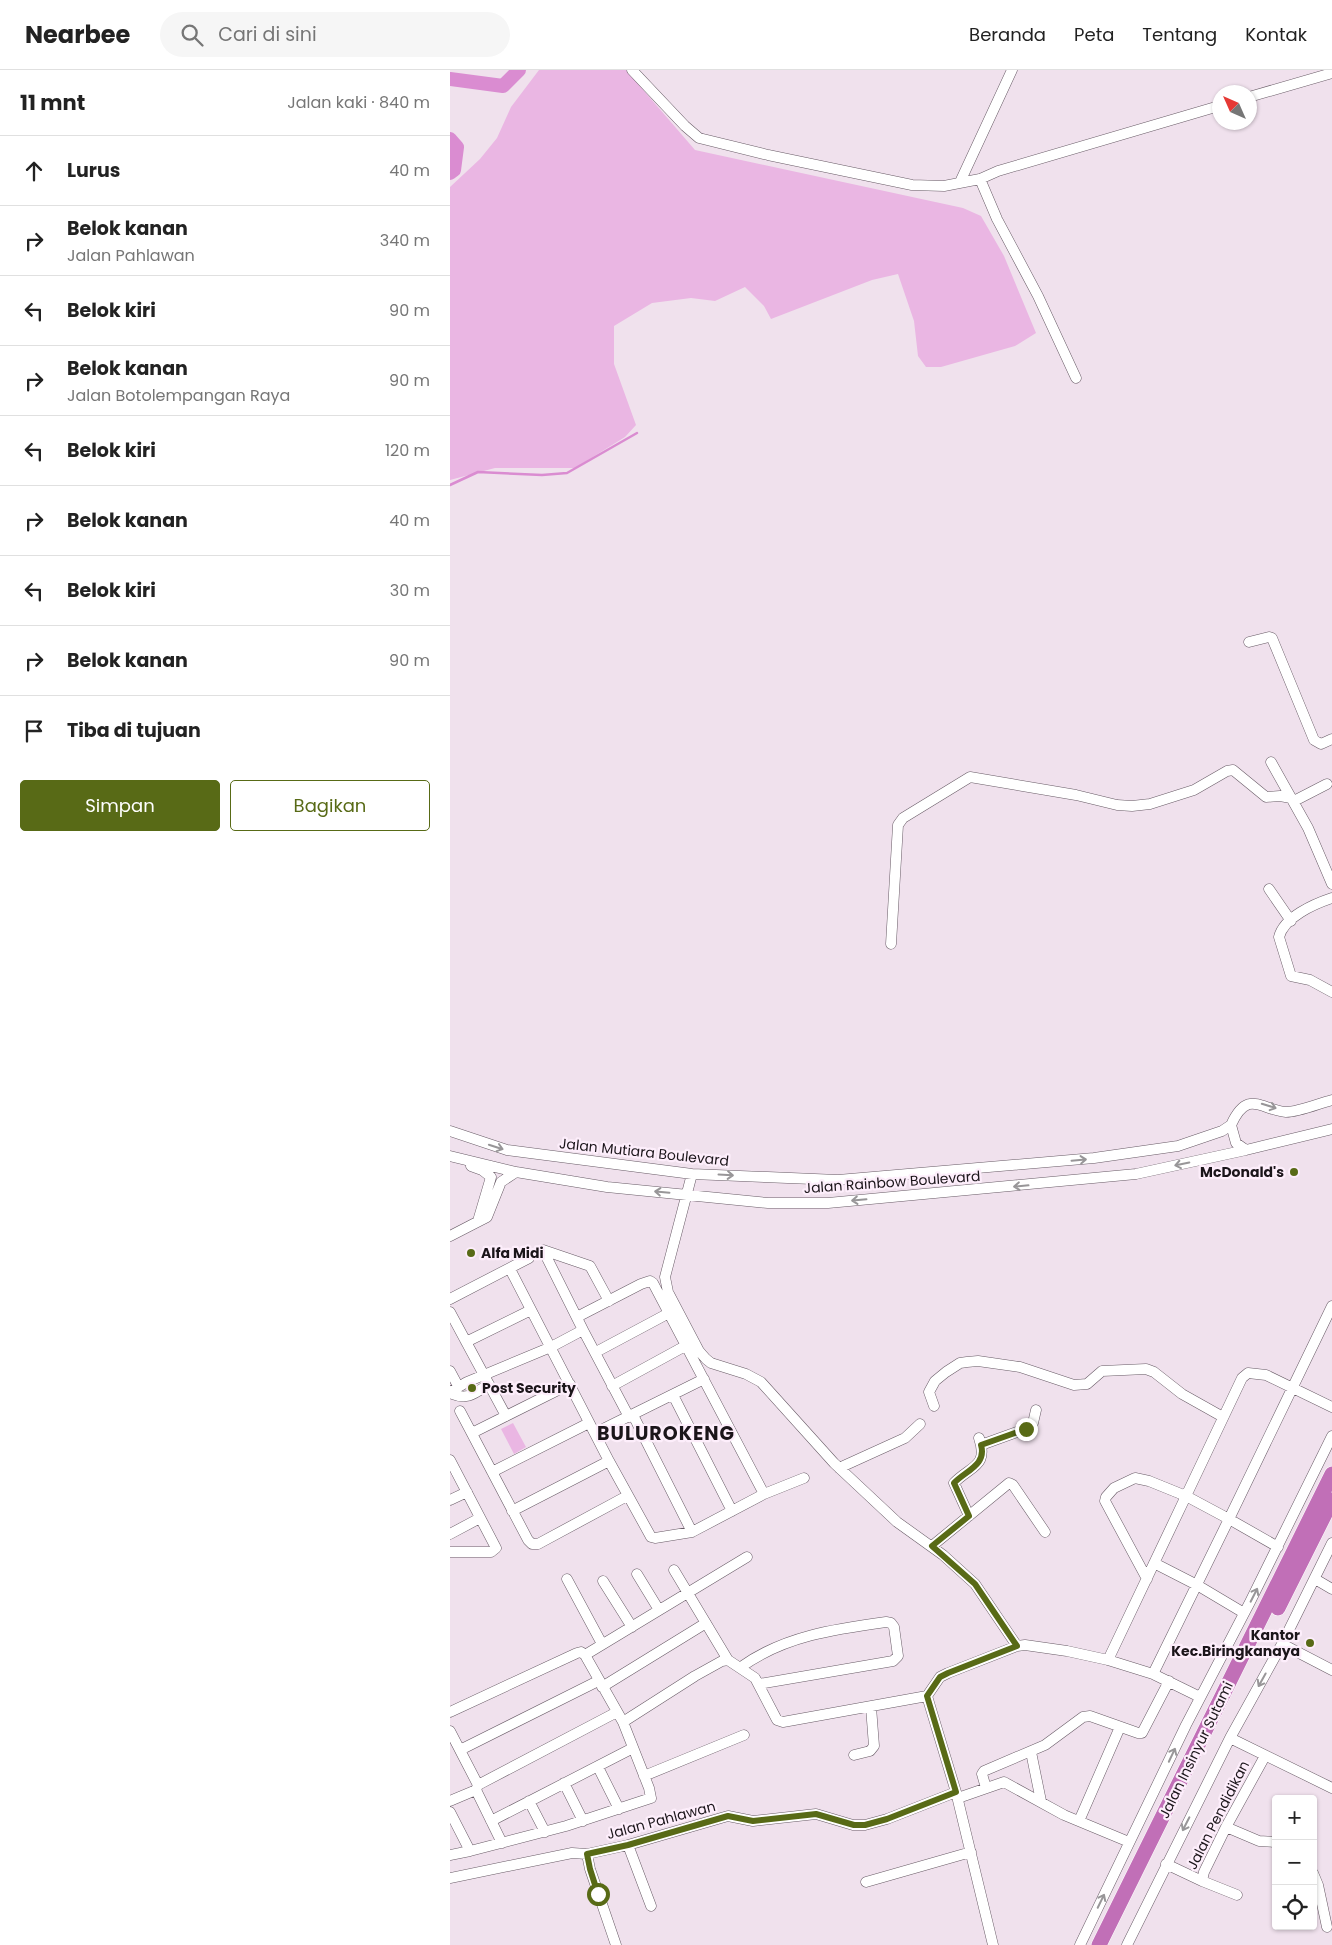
<!DOCTYPE html>
<html lang="id">
<head>
<meta charset="utf-8">
<style>
	:root { --surface:#fff; --page:#f6f6f6; --text:#222; --muted:#767676; --line:#e0e0e0; --accent:#586a16 }
	body { margin:0; font-family:Poppins,sans-serif; background:var(--page); color:var(--text) }
	.controls { position:absolute; right:15px; bottom:15px; display:grid; overflow:hidden; border-radius:5px; box-shadow:0 1px 4px #0004 }
	.controls button { width:45px; height:45px; display:grid; place-items:center; padding:0; border:0; border-bottom:1px solid var(--line); background:var(--surface); color:var(--text); font:25px sans-serif }
	.compass { position:absolute; left:762px; top:15px; width:45px; height:45px; border-radius:50%; background:var(--surface); box-shadow:0 1px 4px #0004; rotate:315deg }
	.stop { position:absolute; width:15px; height:15px; margin:-11px; border:4px solid #586a16; border-radius:50%; background:#fff }
	.stop.end { background:#586a16; border-color:#fff; box-shadow:0 1px 5px #0008 }
	.list { margin:0; padding:0; list-style:none }
	h2 { display:flex; justify-content:space-between; align-items:center; height:65px; margin:0; padding:0 20px; font-size:21px }
	h2 small { font-size:16px; font-weight:400; color:var(--muted) }
	.list li { display:grid; grid-template-columns:32px 1fr auto; gap:15px; align-items:center; box-sizing:border-box; height:70px; padding:0 20px; border-top:1px solid var(--line) }
	.list b { display:block; font-size:19px; white-space:nowrap }
	.list p { margin:0; font-size:16px; white-space:nowrap; color:var(--muted) }
	.list em { font-size:16px; font-style:normal; color:var(--muted) }
	.actions { display:flex; gap:10px; padding:15px 20px }
	.actions a { flex:1; padding:11px 0; border:1px solid var(--accent); border-radius:5px; text-align:center; font-size:18px; color:var(--accent) }
	.actions .main { background:var(--accent); color:#fff }
	.icon { flex:none; width:28px; height:28px; fill:none; stroke:currentColor; stroke-width:2; stroke-linecap:round; stroke-linejoin:round }
	.map { position:relative; flex:none; width:882px; height:1875px; overflow:hidden }
	header { display:flex; align-items:center; gap:30px; box-sizing:border-box; height:70px; padding:0 25px; background:var(--surface); border-bottom:1px solid var(--line) }
	header strong { font-size:24px }
	nav { display:flex; gap:28px; margin-inline-start:auto; font-size:18px }
	.search { width:350px; height:45px; background:var(--page); display:flex; align-items:center; gap:12px; box-sizing:border-box; padding:0 18px; border-radius:28px; color:var(--muted); font-size:19px }
	main { display:flex }
	aside { flex:1; background:var(--surface) }
	.map>svg:first-child { display:block }
</style>
</head>
<body>
<header>
<strong>Nearbee</strong>
<div class="search"><svg class="icon" aria-label="search" viewBox="0 0 24 24"><circle cx="10" cy="10" r="6"/><path d="M15 15l6 6"/></svg>Cari di sini</div>
<nav><a>Beranda</a><a>Peta</a><a>Tentang</a><a>Kontak</a></nav>
</header>
<main>
<aside>
<h2>11 mnt<small>Jalan kaki · 840 m</small></h2>
<ul class="list">
<li><svg class="icon" aria-label="ahead" viewBox="0 0 24 24"><path d="M12 20V5M6 11l6-6 6 6"/></svg><div><b>Lurus</b></div><em>40 m</em></li>
<li><svg class="icon" aria-label="right" viewBox="0 0 24 24"><path d="M7 20v-9h11M14 6l5 5-5 5"/></svg><div><b>Belok kanan</b><p>Jalan Pahlawan</p></div><em>340 m</em></li>
<li><svg class="icon" aria-label="left" viewBox="0 0 24 24"><path d="M17 20v-9H6M10 6l-5 5 5 5"/></svg><div><b>Belok kiri</b></div><em>90 m</em></li>
<li><svg class="icon" aria-label="right" viewBox="0 0 24 24"><path d="M7 20v-9h11M14 6l5 5-5 5"/></svg><div><b>Belok kanan</b><p>Jalan Botolempangan Raya</p></div><em>90 m</em></li>
<li><svg class="icon" aria-label="left" viewBox="0 0 24 24"><path d="M17 20v-9H6M10 6l-5 5 5 5"/></svg><div><b>Belok kiri</b></div><em>120 m</em></li>
<li><svg class="icon" aria-label="right" viewBox="0 0 24 24"><path d="M7 20v-9h11M14 6l5 5-5 5"/></svg><div><b>Belok kanan</b></div><em>40 m</em></li>
<li><svg class="icon" aria-label="left" viewBox="0 0 24 24"><path d="M17 20v-9H6M10 6l-5 5 5 5"/></svg><div><b>Belok kiri</b></div><em>30 m</em></li>
<li><svg class="icon" aria-label="right" viewBox="0 0 24 24"><path d="M7 20v-9h11M14 6l5 5-5 5"/></svg><div><b>Belok kanan</b></div><em>90 m</em></li>
<li><svg class="icon" aria-label="arrive" viewBox="0 0 24 24"><path d="M6 21V4h12l-3 4 3 4H6"/></svg><div><b>Tiba di tujuan</b></div></li>
</ul>
<div class="actions"><a class="main">Simpan</a><a>Bagikan</a></div>
</aside>
<div class="map">
<svg width="882" height="1875" viewBox="0 0 882 1875">
	<rect width="100%" height="100%" fill="#f0e1ed"/>
	<path fill="#eab6e3" d="M89 0H176L245 80 513 138 531 146 554 186 586 263 565 276 491 297H476L468 286 464 251 448 204 422 210 321 249 314 236 295 217 265 231 241 228 202 233 164 256V294L186 355 175 367 125 398H45L0 410V117L30 89 47 68 61 37Z
		M63 1353 76 1377 64 1384 51 1359Z"/>
	<g fill="none" stroke-linecap="round" stroke-linejoin="round">
		<path stroke="#da8cd1" stroke-width="2.5" d="M0 415 28 402 92 405 117 403 187 363"/>
		<path stroke="#da8cd1" stroke-width="14" d="M0 9 53 16 69 0
			M0 69 7 77 4 100 0 103"/>
		<g stroke="#685b66" stroke-width="11">
			<path id="minor" d="M182 0 235 56 249 68 318 85 462 115 494 116 530 109 548 101 769 36
				M799 27 882 3
				M530 109 547 149 588 226 626 308
				M510 112 562 0
				M799 572 819 567 822 568 864 670 871 674 882 669
				M821 692 858 758 882 814
				M844 731 877 714
				M819 819 841 851
				M882 828C864 834 834 847 829 867L841 906 860 910 882 922
				M441 874 448 755 453 748 520 707 626 725 667 735 682 736 700 734 744 720 777 701 783 700 816 727 830 726 841 728
				M781 1055C798 1018 811 1040 836 1042 849 1042 870 1033 882 1030
				M781 1055 786 1073 796 1080
				M0 1061 57 1080 242 1104 388 1110 644 1088 728 1076 772 1061 781 1055
				M0 1086 66 1102 157 1117 318 1133H378L686 1104 796 1080 882 1059
				M21 1096 32 1100 41 1107 28 1151
				M242 1104 215 1207 218 1222 249 1281 256 1289 261 1293 296 1304 311 1312 384 1393 447 1452 493 1485 525 1514 567 1576
				M0 1166 37 1147 51 1112 66 1102
				M93 1180 140 1196 159 1231
				M60 1199 159 1391 201 1467 205 1468 242 1462 314 1424 203 1213 200 1211 191 1214 127 1247
				M0 1229 79 1188
				M0 1242 56 1346
				M133 1260 179 1347
				M16 1272 81 1240
				M146 1282 219 1243
				M0 1301 8 1316
				M162 1316 237 1275
				M0 1322 17 1312 101 1277 133 1260 93 1180
				M0 1323C17 1331 24 1324 39 1314
				M223 1325 282 1441
				M484 1336 479 1322 485 1311 496 1302 510 1293 517 1292 528 1291 570 1297 624 1315 637 1314 652 1301 696 1299 704 1302 732 1324 773 1347
				M10 1341 78 1470 82 1474H88L177 1426
				M183 1345 242 1462
				M22 1363 120 1314
				M145 1363 254 1309
				M531 1375 578 1358 583 1353 586 1340
				M0 1390 46 1478 41 1482H0
				M389 1398 455 1368 470 1354
				M42 1402 139 1353
				M314 1424 354 1408
				M0 1430 17 1422
				M62 1441 159 1391
				M519 1446 504 1413C520 1396 539 1397 529 1368
				M0 1464 30 1448
				M482 1476 559 1413 563 1415 595 1462
				M828 1477 779 1449 882 1236
				M704 1493 747 1515 794 1543
				M224 1500 278 1590 305 1608 327 1650 333 1652 477 1626
				M187 1504 209 1540
				M117 1509 152 1574
				M865 1509 882 1519
				M153 1511 182 1557
				M832 1574 882 1600
				M658 1590 736 1426 699 1411 685 1408 664 1418 656 1427 655 1431 697 1509
				M291 1597C334 1566 385 1559 436 1552L441 1553 444 1557 448 1586 443 1591 309 1614
				M703 1604 779 1449 736 1426 792 1308 798 1303 816 1305 882 1337
				M152 1617 256 1553
				M477 1626 490 1607 498 1603 567 1576 575 1575 617 1581 658 1590 703 1604 750 1627
				M477 1626 506 1722
				M0 1642 127 1583 131 1582 135 1585
				M173 1652 245 1606 272 1591 278 1590
				M0 1661 28 1715 26 1720 52 1773
				M780 1668 882 1718
				M10 1680 148 1611
				M581 1682 591 1731
				M404 1685 420 1681 424 1676 421 1637
				M148 1697 169 1739
				M194 1706 294 1665
				M114 1713 133 1751
				M28 1715 167 1642
				M536 1718 532 1704 534 1701 595 1675 633 1647 640 1646 688 1663H692L719 1611
				M508 1728 554 1712 614 1745 679 1772
				M0 1731 26 1720
				M79 1731 95 1762
				M0 1742 20 1781 116 1756 201 1728 199 1718 173 1652 135 1585 297 1487
				M41 1751 183 1678
				M629 1751 670 1657
				M776 1757 809 1771 826 1772
				M178 1775 201 1836
				M137 1784 140 1799 166 1875
				M0 1785 20 1781
				M716 1794 752 1811 754 1802 776 1757 815 1686
				M863 1803 868 1815 877 1857
				M0 1808 122 1783 137 1784 178 1775 278 1746 303 1751 366 1744 403 1755H415L437 1749 506 1722 543 1875
				M752 1811 787 1825
				M416 1812 521 1782
				M630 1875 736 1655 800 1532 882 1366
				M677 1875 780 1668 832 1574 882 1473"/>
		</g>
		<g stroke="#fff" stroke-width="16">
			<path id="highway" d="M828 1538 882 1430
				M649 1875 882 1404"/>
		</g>
		<use href="#minor" stroke="#fff" stroke-width="10"/>
		<use href="#highway" stroke="#c16fb7" stroke-width="15"/>
	</g>
	<defs><path id="oneway-shaft" d="M-6 0H5M1.5-3L5.5 0L1.5 3" fill="none" stroke-width="1.6" stroke-linecap="round" stroke-linejoin="round" transform="scale(1.25)"/></defs>
	<g stroke="#989698">
		<use href="#oneway-shaft" transform="translate(819 1036) rotate(17)"/>
		<use href="#oneway-shaft" transform="translate(46 1077) rotate(18)"/>
		<use href="#oneway-shaft" transform="translate(629 1090) rotate(-5)"/>
		<use href="#oneway-shaft" transform="translate(732 1094) rotate(168)"/>
		<use href="#oneway-shaft" transform="translate(276 1105) rotate(3)"/>
		<use href="#oneway-shaft" transform="translate(571 1116) rotate(175)"/>
		<use href="#oneway-shaft" transform="translate(212 1122) rotate(-175)"/>
		<use href="#oneway-shaft" transform="translate(409 1130) rotate(175)"/>
		<use href="#oneway-shaft" transform="translate(804 1525) rotate(-63)"/>
		<use href="#oneway-shaft" transform="translate(812 1610) rotate(119)"/>
		<use href="#oneway-shaft" transform="translate(722 1685) rotate(-65)"/>
		<use href="#oneway-shaft" transform="translate(736 1754) rotate(117)"/>
		<use href="#oneway-shaft" transform="translate(651 1831) rotate(-64)"/>
	</g>
	<g fill="none" stroke-linecap="round" stroke-linejoin="round">
		<path stroke="#586a16" stroke-width="6" d="M148 1824 140 1799 137 1784 178 1775 278 1746 303 1751 366 1744 404 1755H415L437 1749 506 1722 477 1626 490 1607 498 1603 567 1576 525 1514 482 1476 519 1446 504 1413C515 1401 537 1395 531 1375L576 1359"/>
	</g>
	<g fill="#586a16" stroke="#fdeefb" stroke-width="2">
		<circle cx="844" cy="1102" r="5"/>
		<circle cx="21" cy="1183" r="5"/>
		<circle cx="22" cy="1318" r="5"/>
		<circle cx="860" cy="1573" r="5"/>
	</g>
	<g text-anchor="middle" stroke-width="4.5" stroke-linejoin="round" paint-order="stroke">
		<g font-size="14" fill="#1b151a" stroke="#fdeefb">
			<text transform="translate(194 1082) rotate(6)" y="5">Jalan Mutiara Boulevard</text>
			<text transform="translate(442 1112) rotate(-4)" y="5">Jalan Rainbow Boulevard</text>
			<text transform="translate(746 1680) rotate(-64)" y="5">Jalan Insinyur Sutami</text>
			<text transform="translate(768 1745) rotate(-63)" y="5">Jalan Pendidikan</text>
			<text transform="translate(211 1750) rotate(-15)" y="5">Jalan Pahlawan</text>
		</g>
		<g font-size="14" font-weight="bold" fill="#1b151a" stroke="#fdeefb" text-anchor="end">
			<text x="834" y="1107">McDonald's</text>
			<text x="31" y="1188" text-anchor="start">Alfa Midi</text>
			<text x="32" y="1323" text-anchor="start">Post Security</text>
			<text x="850" y="1570">Kantor<tspan x="850" dy="16">Kec.Biringkanaya</tspan></text>
		</g>
		<g font-size="19" font-weight="bold" letter-spacing="1" fill="#1b151a" stroke="#fdeefb">
			<text x="216" y="1370">BULUROKENG</text>
		</g>
	</g>
</svg>
<div class="controls">
<button>+</button>
<button>−</button>
<button><svg class="icon" aria-label="locate" viewBox="0 0 24 24"><circle cx="12" cy="12" r="6"/><path d="M12 2v4M12 18v4M2 12h4M18 12h4"/></svg></button>
</div>
<svg class="compass" viewBox="-18 -18 36 36"><path d="M0-13l5 13h-10z" fill="#e53935"/><path d="M0 13l5-13h-10z" fill="#767676"/></svg>
<div class="stop" style="left:148px;top:1824px"></div>
<div class="stop end" style="left:576px;top:1359px"></div>
</div>
</main>
</body>
</html>
